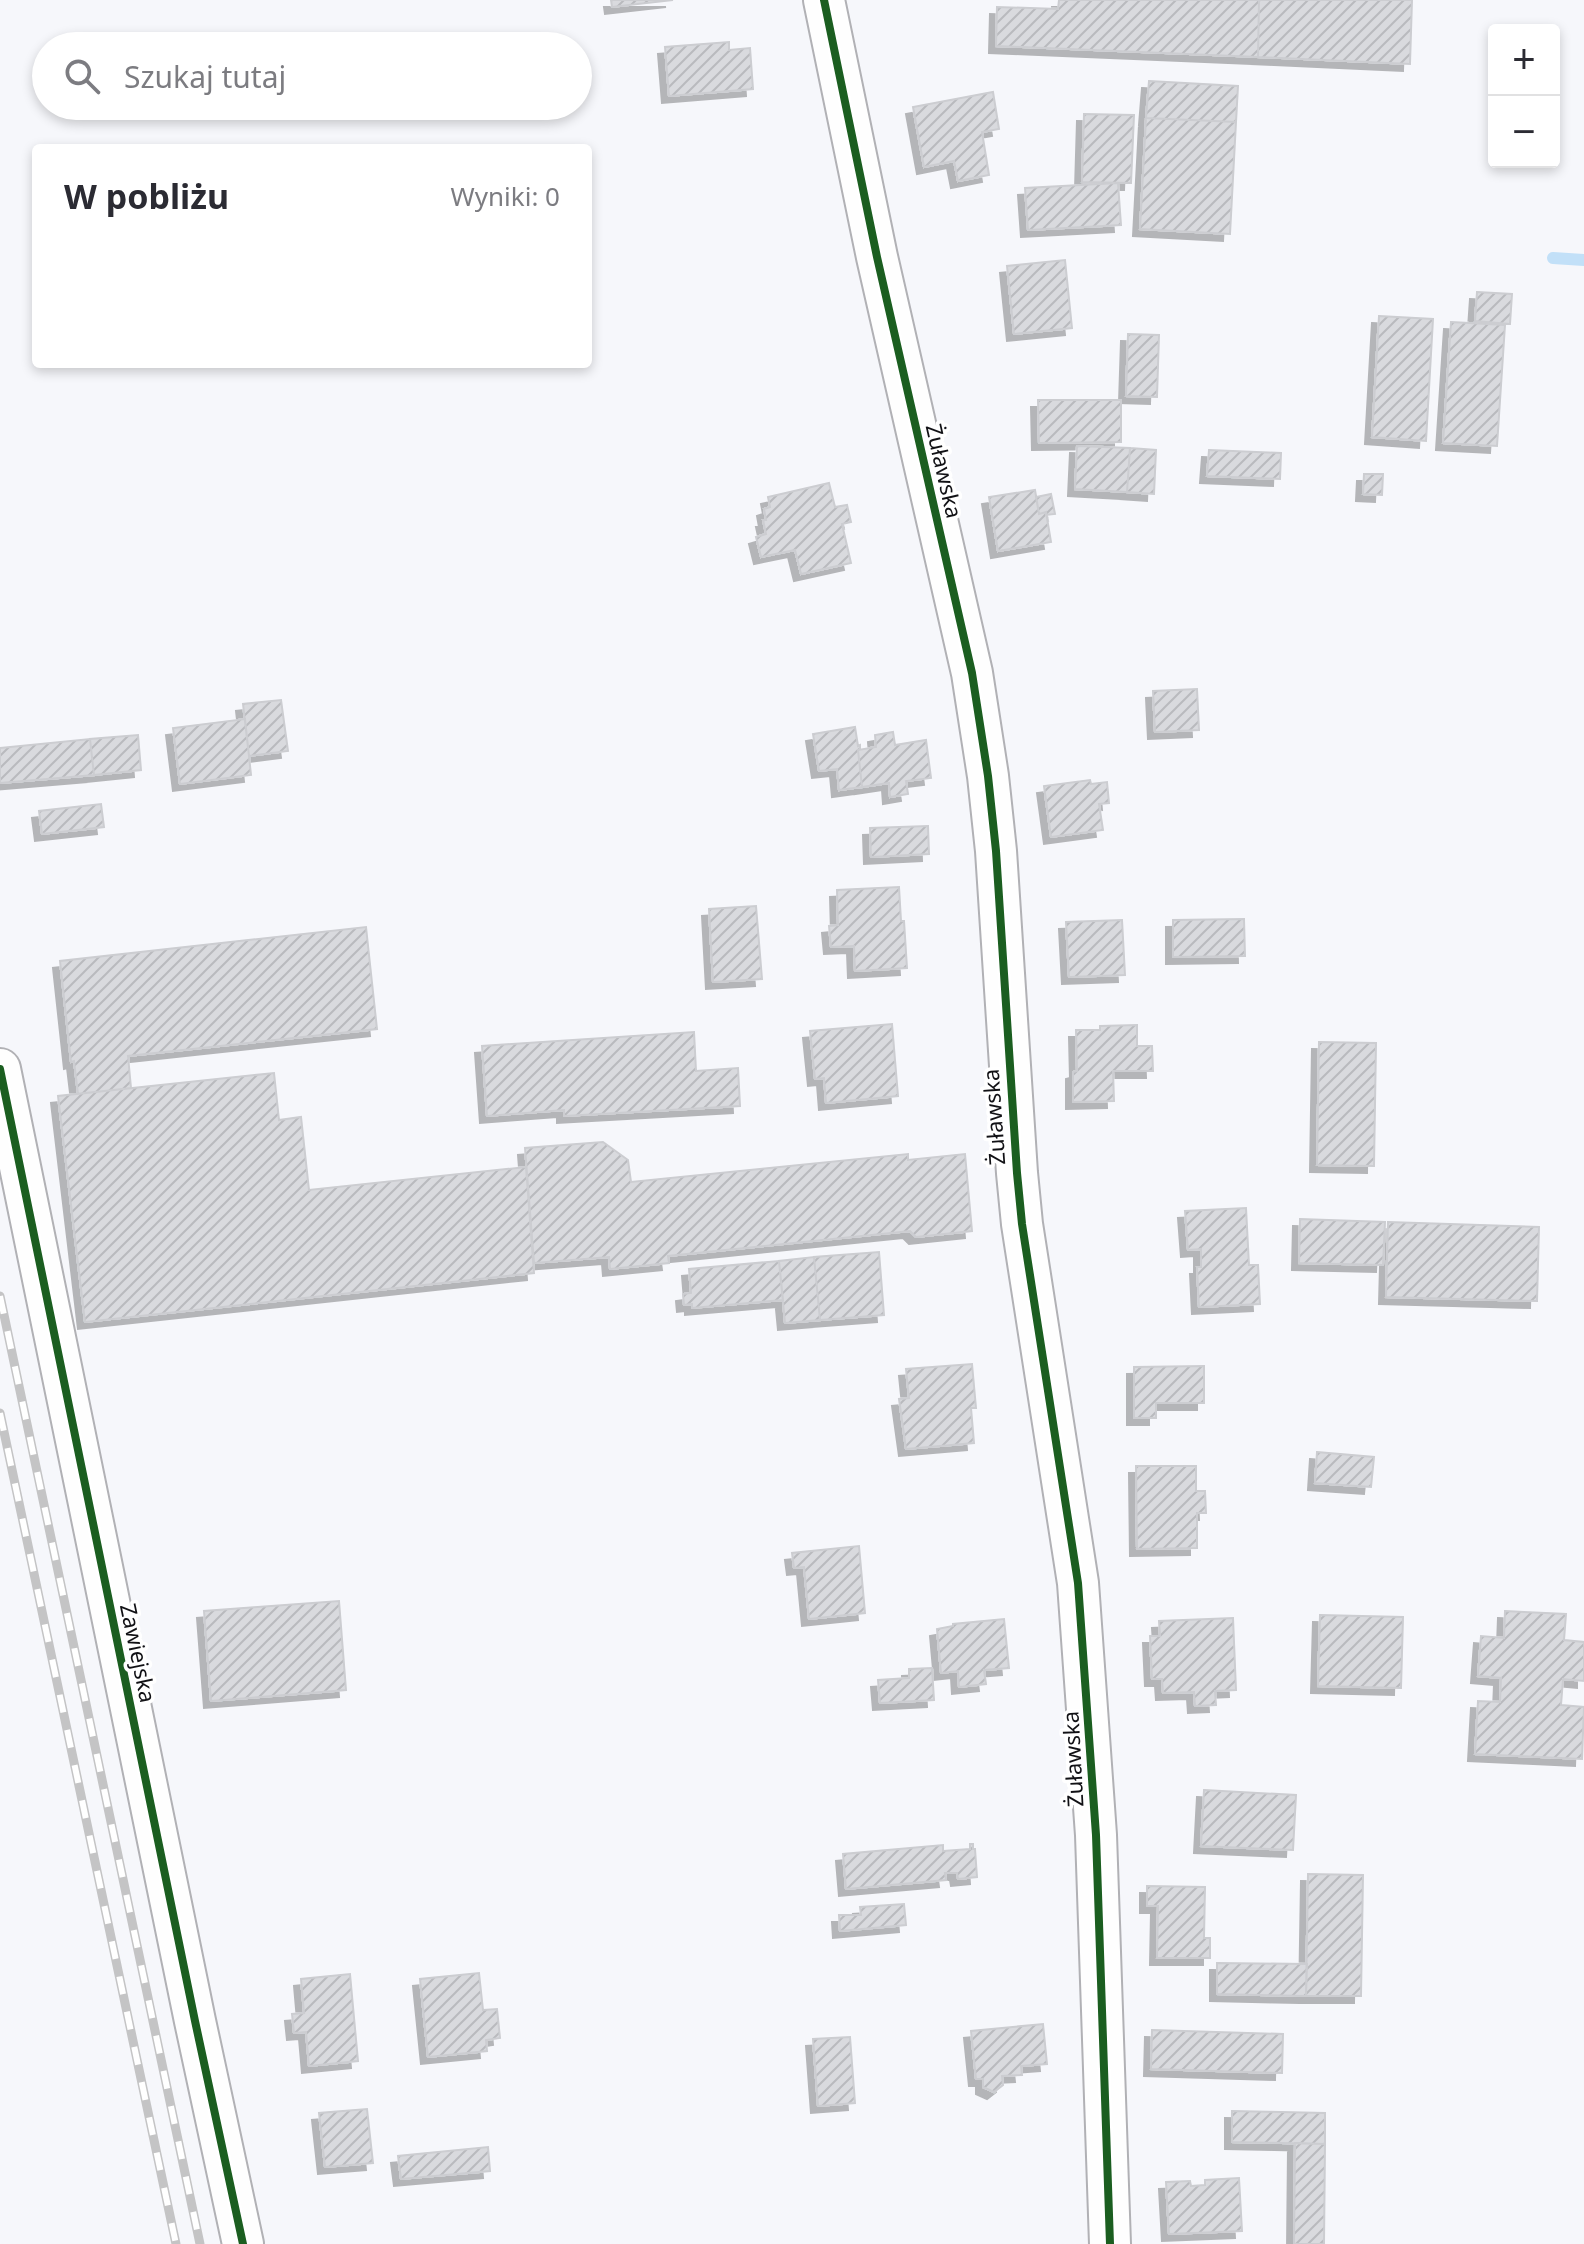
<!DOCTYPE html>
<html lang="pl">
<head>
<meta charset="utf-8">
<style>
	:root { --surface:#fff; --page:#f2f2f3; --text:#2b2b33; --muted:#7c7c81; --line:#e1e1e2 }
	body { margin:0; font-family:"Noto Sans",sans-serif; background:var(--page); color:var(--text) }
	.controls { position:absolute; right:24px; top:24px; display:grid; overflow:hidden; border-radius:8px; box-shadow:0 4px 12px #0003 }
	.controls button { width:72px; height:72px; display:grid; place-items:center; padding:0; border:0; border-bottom:2px solid var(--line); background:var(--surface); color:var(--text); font:40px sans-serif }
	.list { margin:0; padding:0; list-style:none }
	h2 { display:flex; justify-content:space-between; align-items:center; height:104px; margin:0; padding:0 32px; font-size:34px }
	h2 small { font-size:26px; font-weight:400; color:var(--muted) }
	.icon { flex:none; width:44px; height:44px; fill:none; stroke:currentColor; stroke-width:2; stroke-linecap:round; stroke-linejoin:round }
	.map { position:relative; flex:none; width:1584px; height:2244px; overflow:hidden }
	.search { position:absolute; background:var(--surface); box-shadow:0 4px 12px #0003; left:32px; top:32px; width:560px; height:88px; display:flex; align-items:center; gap:20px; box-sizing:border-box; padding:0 28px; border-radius:44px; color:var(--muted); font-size:30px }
	.panel { position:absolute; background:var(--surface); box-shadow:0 4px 12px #0003; left:32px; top:144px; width:560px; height:224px; border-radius:8px }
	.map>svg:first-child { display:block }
</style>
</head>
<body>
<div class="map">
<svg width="1584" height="2244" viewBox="0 0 1584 2244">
	<defs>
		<pattern id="building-hatch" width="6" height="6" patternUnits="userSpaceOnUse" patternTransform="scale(2)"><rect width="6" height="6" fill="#d9dade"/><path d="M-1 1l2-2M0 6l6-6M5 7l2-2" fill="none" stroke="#b9babe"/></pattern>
		<filter id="shadow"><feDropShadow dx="-7" dy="7" stdDeviation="0" flood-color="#0004"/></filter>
	</defs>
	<rect width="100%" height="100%" fill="#f6f7fb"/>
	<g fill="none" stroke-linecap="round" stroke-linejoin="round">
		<path stroke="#c2e0f8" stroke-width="12" d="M1553 258 1584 260"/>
	</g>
	<path fill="url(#building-hatch)" stroke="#cccdd1" stroke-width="2" filter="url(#shadow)" d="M611 0H673L612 7Z
		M1059 0H1259L1258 57 996 46 997 7 1058 9Z
		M1259 0H1412L1410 64 1258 57Z
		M729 42V50L750 48 753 89 669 96 665 47Z
		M1149 81 1238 86 1236 122 1146 118Z
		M993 92 999 129 982 132 989 175 958 181 954 161 924 167 913 107Z
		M1084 114 1134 115 1131 183 1082 182Z
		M1146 118 1236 122 1230 234 1140 229Z
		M1118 183 1121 225 1028 230 1025 188Z
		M1065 260 1072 328 1014 334 1007 266Z
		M1477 292 1512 294 1510 324 1475 321Z
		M1379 316 1433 319 1426 441 1372 437Z
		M1451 322 1505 325 1497 446 1443 443Z
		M1128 334 1159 335 1157 397 1126 396Z
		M1038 400H1121V442L1039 443Z
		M1077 446 1130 448 1127 492 1075 489Z
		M1130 448 1156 450 1154 494 1127 492Z
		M1209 450 1281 453 1280 479 1207 476Z
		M1364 474H1383L1382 495 1363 494Z
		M829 483 835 507 847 505 851 522 842 524 851 563 801 574 795 550 761 557 756 537 766 534 763 520H766L764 509 770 507 768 497Z
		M1035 490 1039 514 1046 512 1051 542 998 551 989 497Z
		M1051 494 1055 514 1046 515V512L1039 514 1036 497Z
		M1197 689 1199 730 1155 732 1153 691Z
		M281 700 288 751 249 756 243 704Z
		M245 719 251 775 180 784 173 728Z
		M855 727 858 746 860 745V749L858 750 862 787 839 790 837 769 819 771 813 734Z
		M893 732 895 745 926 740 931 778 906 781 908 794 890 797 889 783 862 787 858 750 876 747 875 735Z
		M138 735 141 770 94 775 90 739Z
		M90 739 94 775 0 783V748Z
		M1090 780 1091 784 1107 782 1109 803 1099 804 1103 830 1051 837 1044 786Z
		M101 804 104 827 42 834 39 811Z
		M928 826 929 854 871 857 870 828Z
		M899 887 901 921H904L907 968 855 971 854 946 831 947 829 926 838 925 837 890Z
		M756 906 762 979 713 982 709 909Z
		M1244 919 1245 956 1173 957V920Z
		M1122 920 1125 975 1069 977 1066 922Z
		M366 927 377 1029 128 1056 131 1088 78 1094 74 1061 71 1062 60 961Z
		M892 1024 898 1096 826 1103 824 1078 815 1079 810 1031Z
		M1137 1025V1046H1152L1153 1071H1113L1114 1101 1073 1102V1072L1077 1071 1076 1030H1100V1026Z
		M694 1032 696 1071 738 1068 740 1106 564 1116V1110L487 1116 482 1046Z
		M1319 1042 1376 1043 1374 1166 1317 1165Z
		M274 1073 279 1120 301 1117 309 1190 526 1167 534 1273 85 1322 58 1096Z
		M603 1142 628 1160 631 1182 908 1154V1160L965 1154 972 1231 916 1237 910 1231 668 1256 669 1263 610 1269 609 1257 534 1263 525 1148Z
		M1246 1208 1249 1265H1258L1260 1304 1199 1307 1197 1267H1201V1249L1188 1250 1185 1211Z
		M1300 1219 1385 1222 1383 1265 1299 1263Z
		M1388 1222 1539 1227 1537 1301 1386 1297Z
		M879 1252 884 1315 820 1320 814 1257Z
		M814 1257 820 1320 785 1323 779 1261Z
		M779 1261 783 1300 692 1308V1304L684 1305 683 1294 691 1293 689 1269Z
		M972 1364 976 1408H971L974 1443 906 1449 899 1399 909 1398 906 1369Z
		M1204 1366V1403H1156V1418H1134V1367Z
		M1317 1452 1374 1457 1371 1487 1315 1483Z
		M1136 1466H1196V1491H1205L1206 1513H1197V1548L1137 1549Z
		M859 1546 865 1613 809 1619 804 1567 794 1568 792 1553Z
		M339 1601 346 1690 211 1701 204 1611Z
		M1505 1611 1566 1614 1564 1640 1584 1642V1681L1563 1679 1561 1705 1584 1707 1582 1759 1475 1754 1478 1701 1500 1702 1501 1678 1478 1676 1481 1636 1504 1638Z
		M1320 1615 1403 1617 1401 1688 1318 1686Z
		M1233 1618 1236 1690 1215 1691 1216 1705 1195 1706 1194 1692 1163 1693 1162 1679H1152L1150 1636H1160L1159 1621Z
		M1004 1619 1009 1668 984 1670 986 1684 959 1687 958 1671 941 1673 937 1629 953 1626V1624Z
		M932 1668 934 1700 880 1703 878 1680 909 1678V1669Z
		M1204 1790 1296 1795 1293 1850 1201 1846Z
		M970 1844H973V1849H975L977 1877 958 1879 957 1873H945L946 1880 846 1889 843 1854 943 1845V1851L970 1849Z
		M1308 1874 1363 1875 1361 1996H1306Z
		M1147 1886 1205 1887 1204 1938H1210V1958H1157L1158 1906H1147Z
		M904 1904 906 1925 840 1931 839 1915H861L860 1907Z
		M1217 1963 1307 1964 1306 1996 1217 1994Z
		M479 1973 483 2010 497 2009 500 2038 486 2040 487 2051 428 2057 420 1979Z
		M350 1974 358 2061 309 2066 306 2032 294 2033 292 2014 304 2013 301 1979Z
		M1043 2024 1047 2064 1021 2066 1022 2075 1002 2076 1003 2085 994 2092 983 2087V2079H976L971 2031Z
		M1152 2030 1283 2034 1282 2073 1151 2069Z
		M850 2037 855 2103 818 2106 813 2039Z
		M367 2109 373 2163 325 2167 319 2113Z
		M1232 2111 1325 2113V2144L1232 2142Z
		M1295 2143 1325 2144 1324 2244H1294Z
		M488 2147 490 2171 401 2179 398 2156Z
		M1239 2178 1242 2231 1169 2234 1166 2182 1190 2181 1191 2186 1205 2185V2180Z"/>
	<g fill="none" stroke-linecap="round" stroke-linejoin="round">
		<g stroke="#b1b1b5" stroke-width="44">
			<path id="minor" d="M824 0 877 257 972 673 988 776 996 851 1017 1173 1022 1224 1078 1583 1096 1835 1110 2244
				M0 1069 195 2021 243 2244"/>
		</g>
		<use href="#minor" stroke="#fefefe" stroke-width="40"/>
		<g stroke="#c4c4c5" stroke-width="9">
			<path id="rail" d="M0 1296 200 2244
				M0 1413 176 2244"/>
		</g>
		<use href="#rail" stroke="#fff" stroke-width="6" stroke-dasharray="18" stroke-linecap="butt"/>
		<g stroke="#fff" stroke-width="13">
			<path id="cycleway" d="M824 0 877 257 972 673 988 776 996 851 1017 1173 1022 1224 1078 1583 1096 1835 1110 2244
				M0 1069 195 2021 243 2244"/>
		</g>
		<use href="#cycleway" stroke="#1b5e20" stroke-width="8"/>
	</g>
	<g text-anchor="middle" stroke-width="7" stroke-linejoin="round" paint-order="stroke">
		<g font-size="22" fill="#111115" stroke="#fff">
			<text transform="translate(944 471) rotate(77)" y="8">Żuławska</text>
			<text transform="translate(994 1117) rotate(-94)" y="8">Żuławska</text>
			<text transform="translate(138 1653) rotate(78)" y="8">Zawiejska</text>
			<text transform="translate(1073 1759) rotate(-93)" y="8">Żuławska</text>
		</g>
	</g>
</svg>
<div class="controls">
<button>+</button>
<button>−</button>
</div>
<div class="search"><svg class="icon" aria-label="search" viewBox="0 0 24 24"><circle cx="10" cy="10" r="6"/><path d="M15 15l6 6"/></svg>Szukaj tutaj</div>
<section class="panel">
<h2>W pobliżu<small>Wyniki: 0</small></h2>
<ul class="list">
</ul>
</section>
</div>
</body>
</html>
